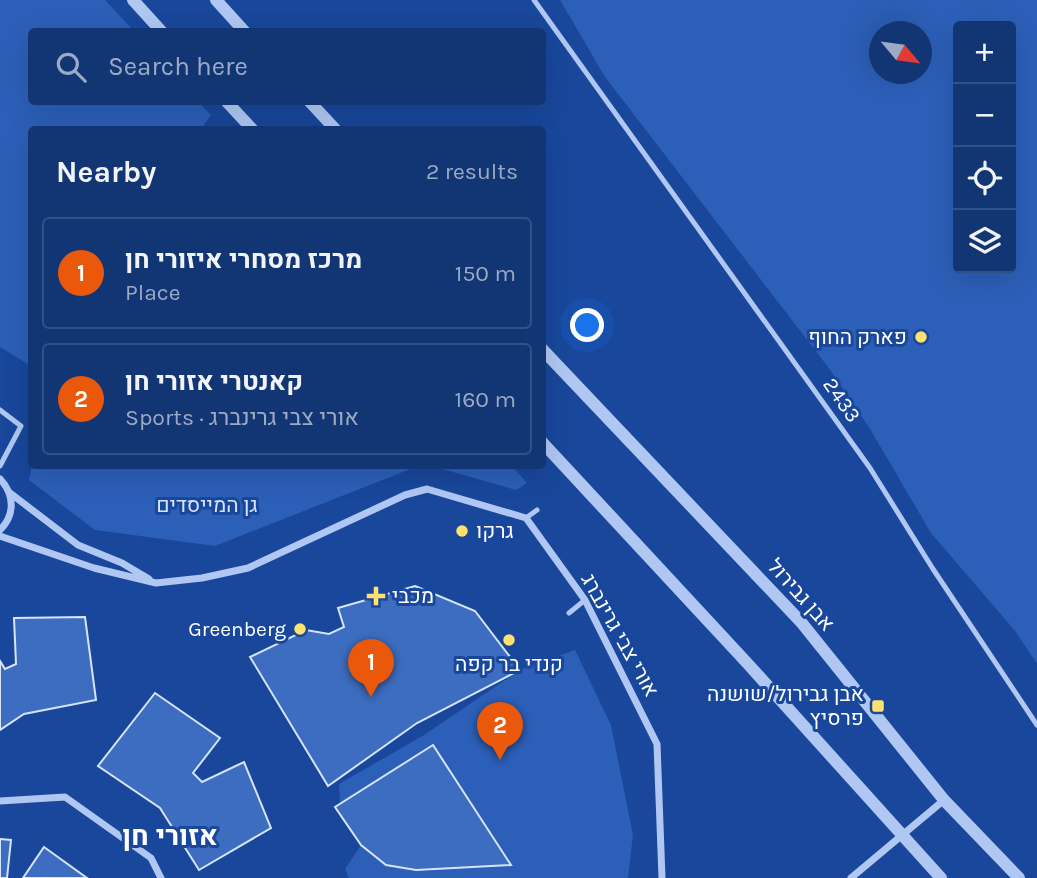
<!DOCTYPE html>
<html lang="en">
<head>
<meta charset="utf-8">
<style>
	:root { --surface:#123574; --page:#1f407c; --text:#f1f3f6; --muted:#9cabc5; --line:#315086; --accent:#ea580c }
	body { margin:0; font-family:Karla,Heebo,sans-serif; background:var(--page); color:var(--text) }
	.controls { position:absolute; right:21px; top:21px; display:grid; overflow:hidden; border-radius:7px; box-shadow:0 7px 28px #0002 }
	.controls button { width:63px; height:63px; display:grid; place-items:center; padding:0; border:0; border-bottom:2px solid var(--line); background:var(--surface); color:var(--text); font:35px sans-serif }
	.compass { position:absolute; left:869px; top:21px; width:63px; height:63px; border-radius:50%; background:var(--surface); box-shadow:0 7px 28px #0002; rotate:119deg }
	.you { position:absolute; left:588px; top:326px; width:24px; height:24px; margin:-18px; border:5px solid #fff; border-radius:50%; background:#1a73e8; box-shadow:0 0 0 10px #1a73e833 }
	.badge { display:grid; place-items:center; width:46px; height:46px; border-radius:50%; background:var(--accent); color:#fff; font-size:23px; font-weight:700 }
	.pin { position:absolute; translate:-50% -58px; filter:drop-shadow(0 2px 4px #0008) }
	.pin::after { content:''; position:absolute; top:37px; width:24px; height:21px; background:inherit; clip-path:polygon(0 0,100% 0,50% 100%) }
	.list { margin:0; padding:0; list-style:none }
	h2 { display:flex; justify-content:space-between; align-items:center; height:91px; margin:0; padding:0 28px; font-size:30px }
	h2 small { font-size:23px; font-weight:400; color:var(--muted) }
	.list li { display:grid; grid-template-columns:46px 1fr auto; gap:21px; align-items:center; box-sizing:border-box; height:112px; margin:0 14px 14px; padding:0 14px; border:2px solid var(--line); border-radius:7px }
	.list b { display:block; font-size:26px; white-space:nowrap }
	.list p { margin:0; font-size:23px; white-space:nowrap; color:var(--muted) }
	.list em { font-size:23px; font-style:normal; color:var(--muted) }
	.icon { flex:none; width:38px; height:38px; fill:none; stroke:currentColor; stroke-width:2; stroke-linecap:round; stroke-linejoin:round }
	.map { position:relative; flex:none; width:1037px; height:878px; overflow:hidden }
	.search { position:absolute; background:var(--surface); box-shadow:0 7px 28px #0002; left:28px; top:28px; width:518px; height:77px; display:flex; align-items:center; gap:18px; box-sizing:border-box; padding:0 24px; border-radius:7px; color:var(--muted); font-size:26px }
	.panel { position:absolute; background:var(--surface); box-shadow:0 7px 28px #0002; left:28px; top:126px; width:518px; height:343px; border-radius:7px }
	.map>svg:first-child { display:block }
</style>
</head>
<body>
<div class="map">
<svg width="1037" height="878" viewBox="0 0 1037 878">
	<rect width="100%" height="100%" fill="#18479b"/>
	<path fill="#2c5fb8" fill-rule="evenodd" d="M0 0H105L134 31 32 32V102H198L211 115 201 129 32 130 31 366 0 347Z
		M560 0H1037V664L1016 632 931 533 870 429 828 367 605 77ZM958 26H1011V268H958ZM880 32H922V74H880Z
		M32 466H418L215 546 95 530 29 480Z
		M432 466H512L527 483 516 490Z
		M575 650 611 725 633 835 628 878H349L345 869 361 845 341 818 339 784 424 735 520 670Z"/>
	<path fill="#3d6dc0" stroke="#d6e4fc" stroke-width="2" d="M415 586 475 611 520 670 417 723 328 786 250 657 306 630 329 634 344 627 338 608Z
		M85 617 96 700 24 714 0 730V661L5 669 16 664 14 618Z
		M155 693 220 738 193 773 202 782 244 762 271 828 199 870 160 808 98 766Z
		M433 745 511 865 416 870 386 865 361 845 335 807Z
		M0 839 11 840 7 878H0Z
		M44 847 87 878H23Z"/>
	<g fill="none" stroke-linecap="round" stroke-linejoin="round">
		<path stroke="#afc7f2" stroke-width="5" d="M534 0 870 468 933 569 1037 725
			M0 410 21 426 0 466
			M526 518 537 510
			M569 613 585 600"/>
		<path stroke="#afc7f2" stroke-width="7" d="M0 479C15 495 15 515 0 530
			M10 493 78 545 122 563 149 579
			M0 536 94 568 156 583 202 578 248 568 405 495 427 489 526 518 585 600 657 744 662 878
			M0 801 65 797 151 858 161 878
			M851 878 944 800"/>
		<path stroke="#afc7f2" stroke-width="12" d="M133 0 162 32
			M216 0 245 32
			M227 102 253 130
			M310 102 336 130
			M542 349 801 622 944 800 1019 878
			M542 442 748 664 941 878"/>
	</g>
	<g fill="#ffe16f" stroke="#18479b" stroke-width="2.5">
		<circle cx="921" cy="337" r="7"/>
		<circle cx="462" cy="531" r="7"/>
		<path d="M372.5 585.5h7v7h7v7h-7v7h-7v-7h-7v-7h7z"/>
		<circle cx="300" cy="629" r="7"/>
		<circle cx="509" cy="640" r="7"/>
		<rect x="871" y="699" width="14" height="14" rx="3.5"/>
	</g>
	<g text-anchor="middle" stroke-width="6" stroke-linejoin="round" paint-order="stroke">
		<g font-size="21" fill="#fff" stroke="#18479b" text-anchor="end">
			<text x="907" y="344">פארק החוף</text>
			<text x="476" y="538" text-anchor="start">גרקו</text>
			<text x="392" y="603" text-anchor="start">מכבי</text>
			<text x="286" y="636">Greenberg</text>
			<text x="509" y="671" text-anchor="middle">קנדי בר קפה</text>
			<text x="864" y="701">אבן גבירול/שושנה<tspan x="864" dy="24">פרסיץ</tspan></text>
		</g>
		<g font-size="21" fill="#fff" stroke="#18479b">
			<text transform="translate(842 400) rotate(55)" y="7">2433</text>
			<text transform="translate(801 595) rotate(48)" y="7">אבן גבירול</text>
			<text transform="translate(620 635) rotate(61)" y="7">אורי צבי גרינברג</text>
		</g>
		<g font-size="21" fill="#d6e4fc" stroke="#18479b">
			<text x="207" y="512">גן המייסדים</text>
		</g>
		<g font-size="28" font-weight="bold" fill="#fff" stroke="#18479b">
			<text x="170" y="845">אזורי חן</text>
		</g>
	</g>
</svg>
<div class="controls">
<button>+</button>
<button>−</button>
<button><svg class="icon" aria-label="locate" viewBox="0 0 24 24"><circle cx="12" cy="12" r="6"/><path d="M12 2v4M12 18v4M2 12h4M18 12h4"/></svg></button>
<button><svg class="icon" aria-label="layers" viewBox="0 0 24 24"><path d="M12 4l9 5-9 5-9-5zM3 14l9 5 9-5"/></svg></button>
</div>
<svg class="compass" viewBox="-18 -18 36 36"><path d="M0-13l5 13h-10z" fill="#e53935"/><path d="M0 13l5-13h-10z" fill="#9cabc5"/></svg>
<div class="you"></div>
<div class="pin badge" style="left:371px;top:697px">1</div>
<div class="pin badge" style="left:500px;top:760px">2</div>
<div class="search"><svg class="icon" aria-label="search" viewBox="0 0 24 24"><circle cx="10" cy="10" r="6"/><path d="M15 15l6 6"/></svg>Search here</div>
<section class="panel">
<h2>Nearby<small>2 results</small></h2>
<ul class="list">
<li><span class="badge">1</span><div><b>מרכז מסחרי איזורי חן</b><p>Place</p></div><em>150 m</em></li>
<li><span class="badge">2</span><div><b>קאנטרי אזורי חן</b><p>Sports · אורי צבי גרינברג</p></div><em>160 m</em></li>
</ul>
</section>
</div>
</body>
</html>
